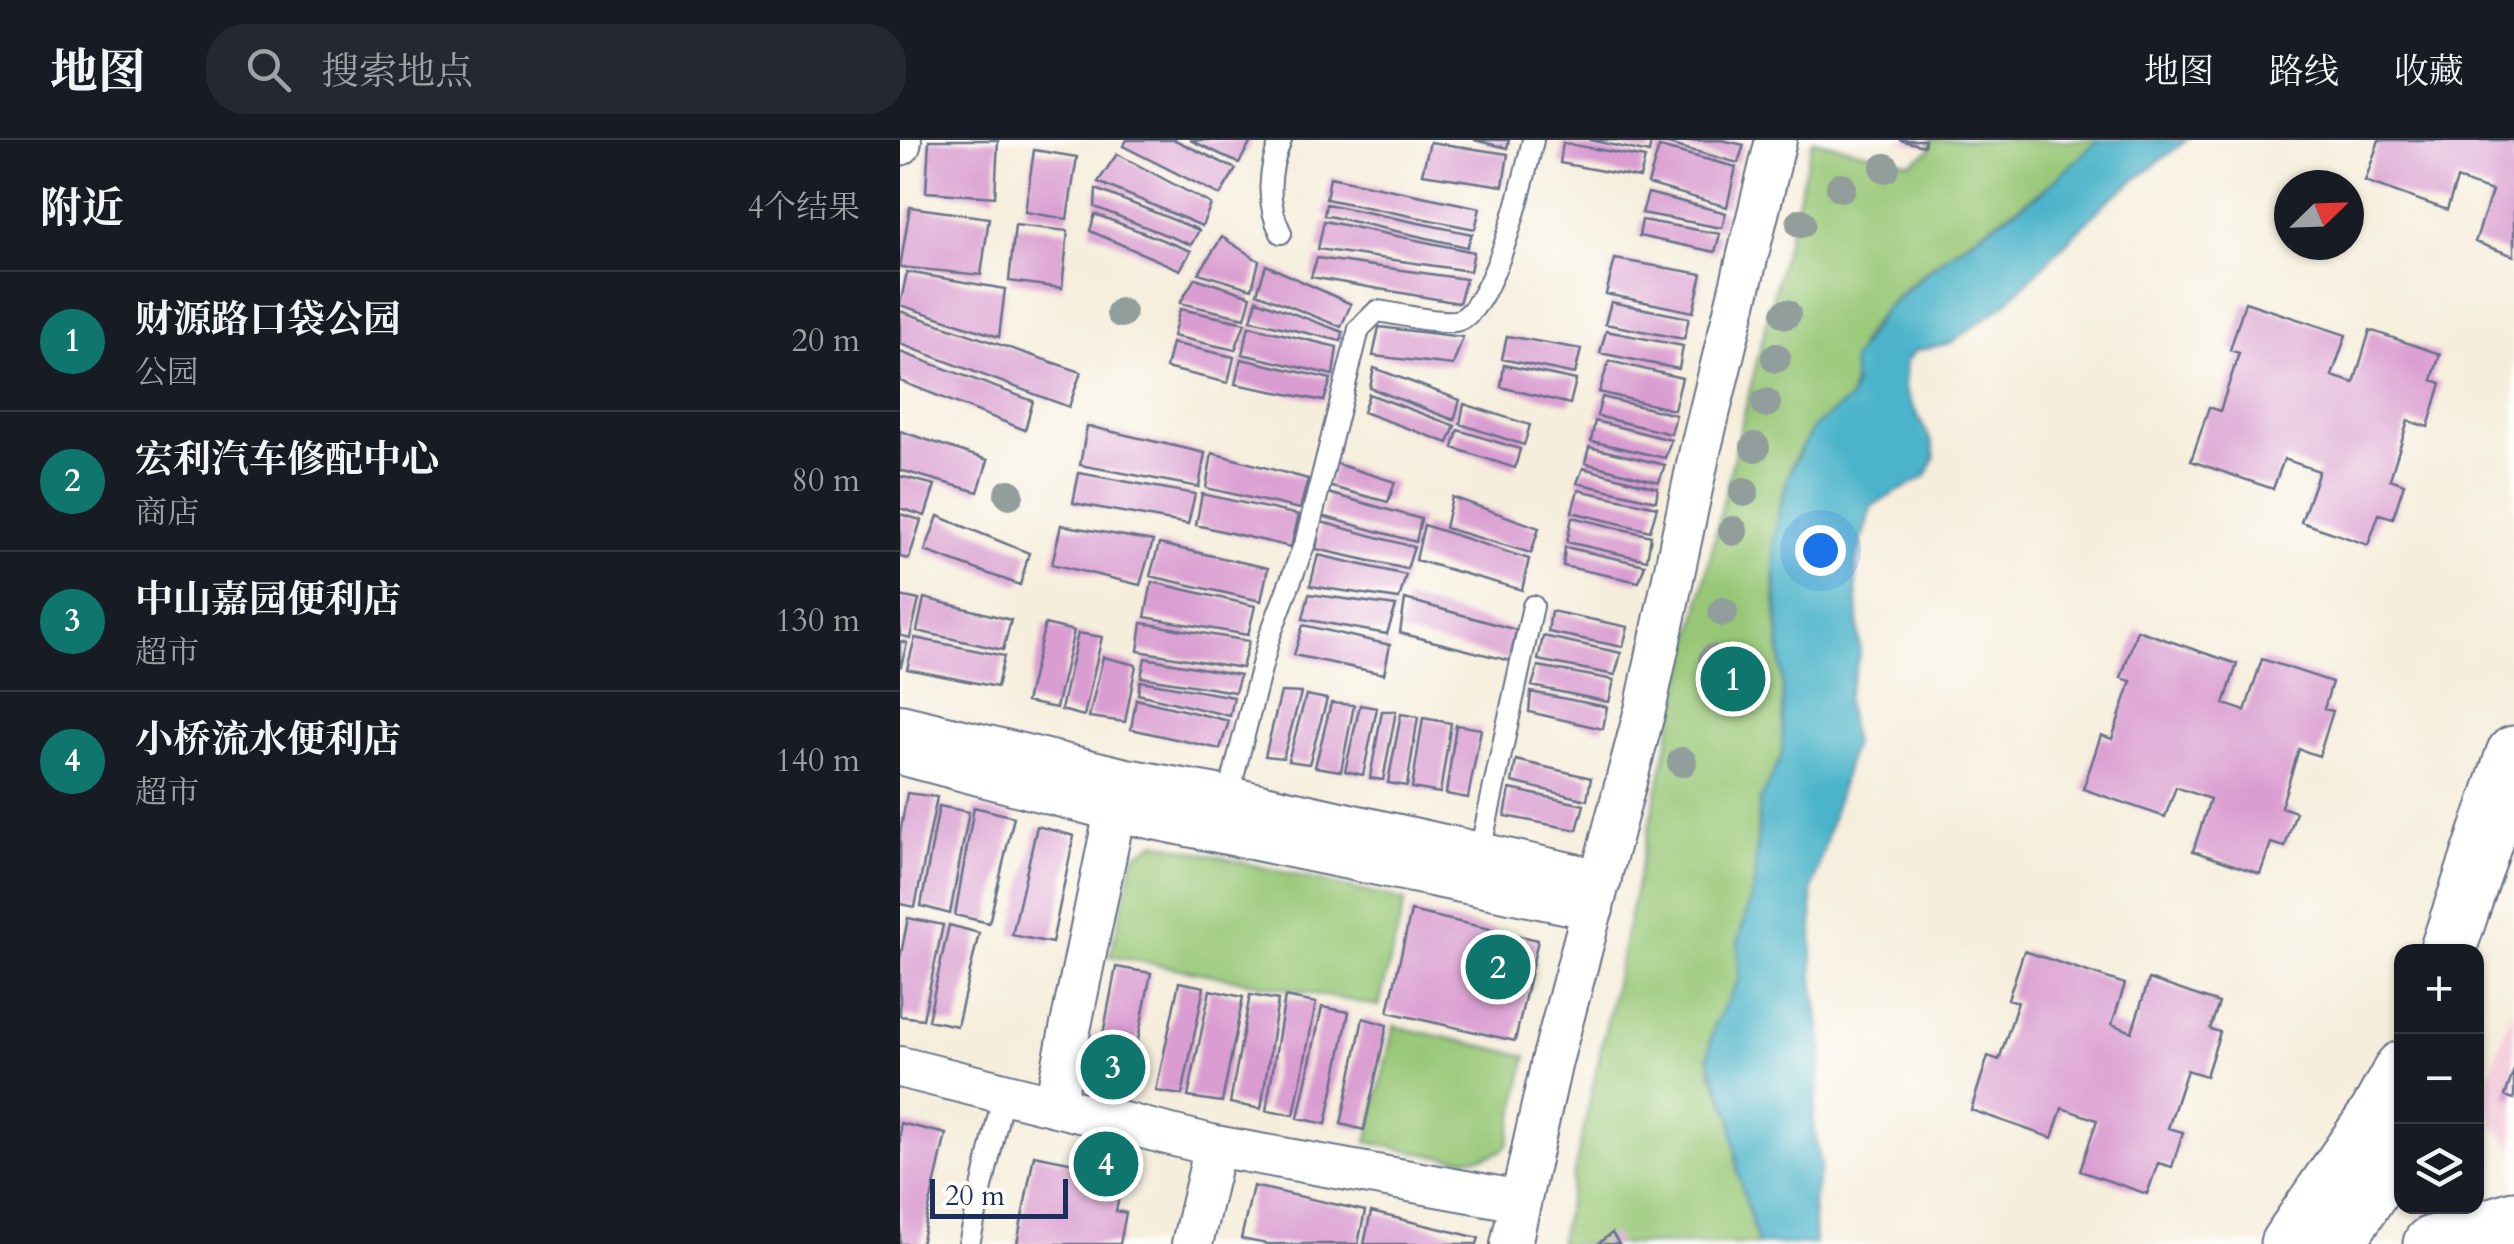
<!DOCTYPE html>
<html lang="zh">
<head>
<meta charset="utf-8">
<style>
	:root { --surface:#171b24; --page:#242831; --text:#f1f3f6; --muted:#9ea1a6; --line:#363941; --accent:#0f766e }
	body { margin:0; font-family:Cardo,"Noto Serif SC",serif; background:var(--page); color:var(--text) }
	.controls { position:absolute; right:30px; bottom:30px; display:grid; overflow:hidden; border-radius:20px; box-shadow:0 2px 8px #0004 }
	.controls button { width:90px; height:90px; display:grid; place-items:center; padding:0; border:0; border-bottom:2px solid var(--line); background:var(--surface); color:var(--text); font:50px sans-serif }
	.compass { position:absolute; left:1374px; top:30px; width:90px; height:90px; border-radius:50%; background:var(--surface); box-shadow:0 2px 8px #0004; rotate:67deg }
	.scale { position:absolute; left:30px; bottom:25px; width:138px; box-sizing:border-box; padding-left:10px; border:5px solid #1b2f5e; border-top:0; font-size:28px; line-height:35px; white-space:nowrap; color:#1b2f5e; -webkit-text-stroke:8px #fdfcf7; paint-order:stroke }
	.you { position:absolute; left:920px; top:410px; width:35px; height:35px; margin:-25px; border:8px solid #fff; border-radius:50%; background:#1a73e8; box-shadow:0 0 0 15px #1a73e833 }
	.badge { display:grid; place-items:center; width:65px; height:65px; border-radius:50%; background:var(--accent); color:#fff; font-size:32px; font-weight:700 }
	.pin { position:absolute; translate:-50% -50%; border:5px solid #fff; box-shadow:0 2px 10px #0006 }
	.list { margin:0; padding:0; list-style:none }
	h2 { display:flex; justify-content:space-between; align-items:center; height:130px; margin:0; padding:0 40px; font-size:42px }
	h2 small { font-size:32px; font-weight:400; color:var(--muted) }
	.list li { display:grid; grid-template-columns:65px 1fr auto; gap:30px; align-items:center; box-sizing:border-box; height:140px; padding:0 40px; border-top:2px solid var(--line) }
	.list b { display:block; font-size:38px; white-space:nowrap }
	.list p { margin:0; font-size:32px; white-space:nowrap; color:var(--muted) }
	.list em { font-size:32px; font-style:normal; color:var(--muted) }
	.icon { flex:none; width:55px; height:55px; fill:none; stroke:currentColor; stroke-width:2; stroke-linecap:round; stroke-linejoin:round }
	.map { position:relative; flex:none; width:1614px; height:1104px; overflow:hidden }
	header { display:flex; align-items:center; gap:60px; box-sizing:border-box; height:140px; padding:0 50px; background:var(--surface); border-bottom:2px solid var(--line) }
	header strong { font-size:48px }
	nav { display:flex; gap:55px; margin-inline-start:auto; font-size:35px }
	.search { width:700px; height:90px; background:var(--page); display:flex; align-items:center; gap:25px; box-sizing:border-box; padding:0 35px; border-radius:40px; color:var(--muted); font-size:38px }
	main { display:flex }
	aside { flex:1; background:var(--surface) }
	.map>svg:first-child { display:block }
</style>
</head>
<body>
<header>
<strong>地图</strong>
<div class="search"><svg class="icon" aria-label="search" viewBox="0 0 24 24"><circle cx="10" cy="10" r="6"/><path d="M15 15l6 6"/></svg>搜索地点</div>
<nav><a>地图</a><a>路线</a><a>收藏</a></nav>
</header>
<main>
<aside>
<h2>附近<small>4个结果</small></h2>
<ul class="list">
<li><span class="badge">1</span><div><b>财源路口袋公园</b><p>公园</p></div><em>20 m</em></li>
<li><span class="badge">2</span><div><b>宏利汽车修配中心</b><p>商店</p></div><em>80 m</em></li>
<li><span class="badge">3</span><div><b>中山嘉园便利店</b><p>超市</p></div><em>130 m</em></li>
<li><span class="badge">4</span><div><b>小桥流水便利店</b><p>超市</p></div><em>140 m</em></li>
</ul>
</aside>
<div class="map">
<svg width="1614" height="1104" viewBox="0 0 1614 1104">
	<rect width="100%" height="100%" fill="#fdfcf7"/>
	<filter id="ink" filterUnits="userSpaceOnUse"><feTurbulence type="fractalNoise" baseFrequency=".01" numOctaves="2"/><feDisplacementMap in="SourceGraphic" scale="20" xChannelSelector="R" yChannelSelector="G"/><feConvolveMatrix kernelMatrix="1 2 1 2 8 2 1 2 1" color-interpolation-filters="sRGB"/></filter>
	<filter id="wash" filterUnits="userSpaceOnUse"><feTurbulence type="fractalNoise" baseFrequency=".0048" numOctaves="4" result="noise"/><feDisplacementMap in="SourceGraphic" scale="40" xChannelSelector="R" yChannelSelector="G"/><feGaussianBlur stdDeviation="2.25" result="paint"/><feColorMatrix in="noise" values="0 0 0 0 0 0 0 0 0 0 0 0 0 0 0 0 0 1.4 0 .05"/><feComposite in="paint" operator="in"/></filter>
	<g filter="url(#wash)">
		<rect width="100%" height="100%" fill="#f6eedc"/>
		<path fill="#f4cfdd" d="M1614 865V1009L1595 988 1587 964V942Z"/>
		<path fill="#97c776" stroke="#597b6a" stroke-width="2.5" d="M913 0 1011 23 1029 11 1031 0H1198C1133 74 1007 119 962 200 953 216 957 241 949 260L913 287 892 323 878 371 874 447 883 554 882 615 860 660 854 746 838 802 839 839 810 900 811 932 832 979 838 1033 858 1104H659C738 735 817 365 913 0Z
			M256 702 505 761 479 866 210 816 235 715Z
			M494 886 627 916 608 1004C586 1034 502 1008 467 1002Z"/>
		<path fill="#4bb4ca" stroke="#337294" stroke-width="2.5" d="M1198 0H1287L1206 62 1105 164 1050 203 1015 211 1006 221 1004 250 1032 303 1035 317 1026 336 972 366 955 424 960 513 946 561 953 604 912 750 913 836 923 908 913 983 921 1026 913 1062 915 1104H858L838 1033 832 979 808 917 814 885 839 839 838 803 854 746 860 660 882 615 883 554 873 401 888 336 913 287 949 260 954 247 952 220 984 170 1041 120 1142 52Z"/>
		<g id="blocks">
			<path fill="#da9dd1" d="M29 0H98L95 57 26 52Z
				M227 0H275L336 29 320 55 223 6Z
				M290 0H352L339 23Z
				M574 0H609L607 8Z
				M690 0H751L749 13Z
				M821 0 844 5 838 23 757 1Z
				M999 0H1025L1024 6Z
				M1479 0H1614V116L1575 102 1592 51 1557 39 1547 70 1465 41Z
				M530 2 608 14 603 46 522 34Z
				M663 3 745 18 740 38 660 23Z
				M759 7 836 27 827 67 748 44Z
				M134 10 177 17 167 79 125 72Z
				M217 14 311 64 302 86 198 42Z
				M430 37 580 68 575 89 426 59Z
				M196 49 299 90 291 105 195 67Z
				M748 53 826 73 822 88 742 73Z
				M426 64 572 94 567 107 424 75Z
				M10 67 89 78 81 135 0 127Z
				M195 74 291 111 280 130 190 91Z
				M742 80 820 94 815 112 739 96Z
				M424 81 574 112 570 131 418 109Z
				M115 85 168 91 162 148 109 141Z
				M322 97 359 121 352 149 299 133Z
				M417 118 566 139 559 163 411 137Z
				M715 119 802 134 793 172 706 154Z
				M366 125 451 164 441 187 357 153Z
				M7 132 105 149 99 197 0 165Z
				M295 138 351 156 345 178 280 163Z
				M357 160 443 192 441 201 351 180Z
				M711 162 789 178 784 199 705 184Z
				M1345 162 1446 195 1432 236 1454 243 1470 190 1540 214 1532 240 1541 243 1528 287 1508 281 1490 339 1504 344 1493 378 1479 374 1468 405 1401 382 1419 331 1384 319 1373 349 1291 321 1309 267 1320 271 1339 213 1330 210Z
				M280 169 345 183 335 210 273 196Z
				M0 171 181 232 169 267 0 204Z
				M349 186 437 207 433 235 342 214Z
				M479 187 563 197 553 225 473 216Z
				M706 191 783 206 779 229 700 213Z
				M607 196 681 209 675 234 602 219Z
				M272 203 334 217 328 243 266 228Z
				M0 212 133 261 125 290 0 241Z
				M341 219 431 239 424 261 335 244Z
				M709 221 782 238 774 270 699 252Z
				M604 225 676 240 670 264 601 247Z
				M474 228 560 260 554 280 470 248Z
				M469 254 555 286 548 303 463 272Z
				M702 257 776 275 771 294 697 276Z
				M564 264 630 285 624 305 560 284Z
				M695 281 771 300 765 318 691 301Z
				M187 286 305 313 299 347 180 325Z
				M558 290 620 309 615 328 553 308Z
				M0 291 88 320 78 352 0 330Z
				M689 307 765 325 759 342 685 323Z
				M312 313 408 339 400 369 306 348Z
				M434 323 495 342 488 362 428 346Z
				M683 328 758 348 756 361 677 343Z
				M179 333 295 354 288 384 173 363Z
				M0 336 35 345 25 376 0 368Z
				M678 350 757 367 750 391 672 372Z
				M428 353 521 379 516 402 422 376Z
				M302 354 399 375 391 407 296 385Z
				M552 357 639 388 631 413 545 388Z
				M0 374 21 380 9 419 0 417Z
				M38 376 129 413 120 445 25 411Z
				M672 377 751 396 747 420 667 402Z
				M421 382 514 407 507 429 416 409Z
				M161 385 253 401 240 445 152 424Z
				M524 385 629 419 622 450 516 420Z
				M259 404 368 428 361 461 250 436Z
				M665 407 745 425 739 442 663 426Z
				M418 415 506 435 499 459 410 446Z
				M252 442 355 466 348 495 245 477Z
				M409 454 496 466 487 494 403 479Z
				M0 456 19 460 10 498 0 495Z
				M24 458 111 480 103 510 17 491Z
				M505 459 616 490 610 521 500 493Z
				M651 471 728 487 723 507 648 492Z
				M242 483 349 501 342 528 238 511Z
				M145 484 174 491 156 568 126 562Z
				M403 485 490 505 484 534 394 515Z
				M1237 490 1337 524 1324 564 1345 571 1362 519 1432 542 1424 569 1433 571 1419 616 1399 609 1381 667 1396 672 1385 707 1371 703 1360 734 1293 711 1310 659 1276 647 1265 677 1183 649 1201 595 1212 599 1231 541 1221 538Z
				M178 493 202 497 184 576 161 570Z
				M643 496 721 513 715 535 638 520Z
				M15 498 104 516 97 547 7 529Z
				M0 501 7 503 1 526 0 525Z
				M203 517 236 525 225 582 189 577Z
				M245 518 340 535 335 552 241 537Z
				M638 526 714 540 709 562 632 546Z
				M240 541 334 557 330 576 238 554Z
				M381 552 401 553 383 618 365 616Z
				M631 552 707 567 703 589 629 572Z
				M406 555 427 559 409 624 388 621Z
				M236 559 329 581 320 609 231 589Z
				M431 563 454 565 441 631 415 627Z
				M460 565 477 568 463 635 445 631Z
				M482 571H496L483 640 470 638Z
				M501 574 518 577 507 646 488 643Z
				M523 578 551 583 540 653 512 648Z
				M556 585 581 589 568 658 546 654Z
				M616 620 691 638 687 660 612 642Z
				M610 649 684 665 677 690 605 676Z
				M7 653 37 657 15 767 0 764V694Z
				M39 666 69 672 50 774 21 766Z
				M74 667 114 677 89 783 55 775Z
				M137 686 174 696 152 803 112 795Z
				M511 771 638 800 615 901 488 872Z
				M8 778 43 785 23 879 0 876V819Z
				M49 785 79 793 57 886 28 880Z
				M1124 811 1225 844 1212 884 1232 892 1249 839 1319 863 1310 889 1320 892 1306 936 1287 930 1268 988 1283 992 1272 1027 1258 1023 1247 1054 1180 1031 1197 980 1162 968 1152 998 1071 970 1088 916 1099 920 1118 862 1108 859Z
				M216 827 251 833 230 941 196 931Z
				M279 842 304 847 282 955 256 951Z
				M310 850 343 857 322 962 288 957Z
				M350 855 378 860 361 969 330 963Z
				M385 857 416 863 394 975 366 971Z
				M422 867 449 872 426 984 398 978Z
				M463 878 487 885 464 990 441 984Z
				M1614 930V959L1605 956Z
				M0 983 46 994 21 1104H0Z
				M134 1015 224 1033 216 1071 226 1073 220 1104H117Z
				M353 1046 465 1071 458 1104H367L341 1099Z
				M471 1072 579 1098 577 1104H464Z
				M712 1093 719 1104H698L704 1099Z"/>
		</g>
	</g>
	<g filter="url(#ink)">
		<use href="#blocks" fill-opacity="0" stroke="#68728a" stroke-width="2.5"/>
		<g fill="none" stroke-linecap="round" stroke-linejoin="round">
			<g stroke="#68728a" stroke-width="24">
				<path id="service" d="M381 93C366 64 368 30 381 0
					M328 657 369 498 406 400 459 189 477 171C501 174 531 183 555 181 593 177 625 35 633 0
					M579 716 633 466
					M69 1104 104 952"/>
			</g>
			<g stroke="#68728a" stroke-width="44">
				<path id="minor" d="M0 5 1 0
					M0 585 226 639 328 657 701 740
					M0 614 215 671 693 769
					M0 927 315 1006 620 1061
					M155 963 215 671
					M292 1104 315 1006
					M611 1104 652 921 745 570 800 311 876 0"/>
			</g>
			<g stroke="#68728a" stroke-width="59">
				<path id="secondary" d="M1547 812 1614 614
					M1388 1104 1478 973 1502 929
					M1436 1104 1494 1014
					M1531 1104 1614 1079"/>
			</g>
			<use href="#service" stroke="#fff" stroke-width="20"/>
			<use href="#minor" stroke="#fff" stroke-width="40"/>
			<use href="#secondary" stroke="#fff" stroke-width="55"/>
		</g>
		<g fill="#929e9b">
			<circle cx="985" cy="28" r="15"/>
			<circle cx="941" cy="47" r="15"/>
			<circle cx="901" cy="83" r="15"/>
			<circle cx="221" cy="173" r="15"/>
			<circle cx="886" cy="174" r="15"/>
			<circle cx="876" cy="218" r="15"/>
			<circle cx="866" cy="263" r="15"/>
			<circle cx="855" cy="307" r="15"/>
			<circle cx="844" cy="352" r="15"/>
			<circle cx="109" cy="354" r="15"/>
			<circle cx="833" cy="391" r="15"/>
			<circle cx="823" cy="472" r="15"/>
			<circle cx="813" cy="519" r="15"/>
			<circle cx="782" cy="622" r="15"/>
		</g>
	</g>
</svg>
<div class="controls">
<button>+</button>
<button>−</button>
<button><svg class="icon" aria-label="layers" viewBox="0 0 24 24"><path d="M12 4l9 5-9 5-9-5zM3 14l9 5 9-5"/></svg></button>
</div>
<svg class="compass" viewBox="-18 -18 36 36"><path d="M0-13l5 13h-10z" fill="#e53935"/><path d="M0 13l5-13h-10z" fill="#9ea1a6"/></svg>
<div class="scale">20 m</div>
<div class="you"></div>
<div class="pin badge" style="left:833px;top:539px">1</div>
<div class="pin badge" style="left:598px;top:827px">2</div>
<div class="pin badge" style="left:213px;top:927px">3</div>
<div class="pin badge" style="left:206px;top:1024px">4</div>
</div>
</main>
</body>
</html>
